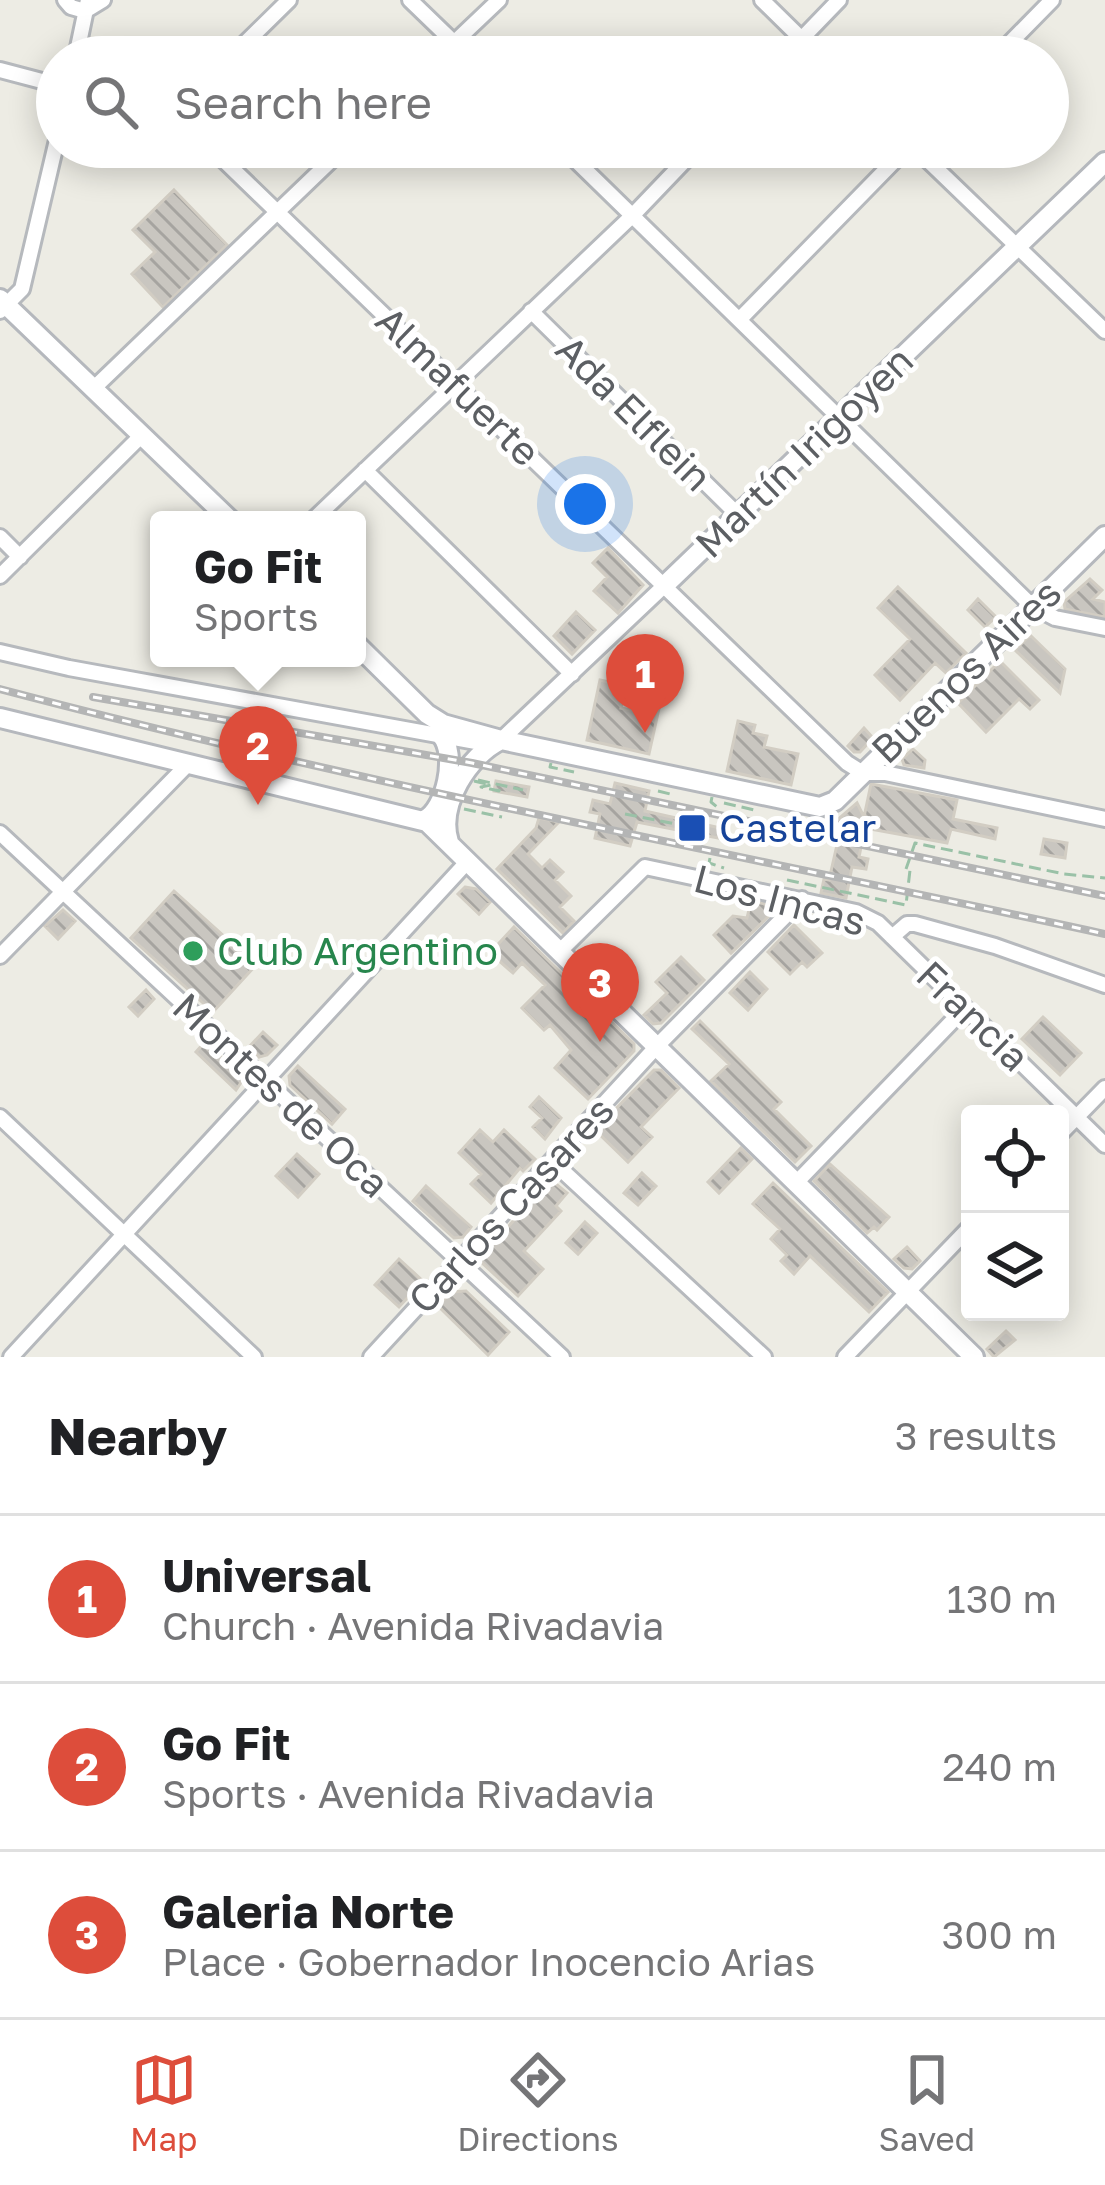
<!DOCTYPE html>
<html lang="en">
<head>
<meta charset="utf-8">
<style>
	:root { --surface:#fff; --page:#f2f2f2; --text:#202124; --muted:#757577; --line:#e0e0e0; --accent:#dd4d3b }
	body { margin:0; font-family:"Golos Text",sans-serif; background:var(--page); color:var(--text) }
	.controls { position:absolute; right:36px; bottom:36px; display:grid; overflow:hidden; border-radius:12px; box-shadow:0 6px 30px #0003 }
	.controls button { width:108px; height:108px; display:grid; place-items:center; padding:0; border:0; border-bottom:3px solid var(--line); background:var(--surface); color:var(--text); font:60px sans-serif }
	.you { position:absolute; left:585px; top:504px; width:42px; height:42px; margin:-30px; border:9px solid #fff; border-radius:50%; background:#1a73e8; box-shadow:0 0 0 18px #1a73e833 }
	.badge { display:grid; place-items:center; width:78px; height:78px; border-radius:50%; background:var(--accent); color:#fff; font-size:39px; font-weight:700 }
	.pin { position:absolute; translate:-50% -99px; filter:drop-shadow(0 3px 6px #0008) }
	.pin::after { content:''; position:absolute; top:63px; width:42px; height:36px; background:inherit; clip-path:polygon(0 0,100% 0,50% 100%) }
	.popup { position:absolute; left:150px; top:511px; width:216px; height:156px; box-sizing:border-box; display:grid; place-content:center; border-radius:12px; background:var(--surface); filter:drop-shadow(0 3px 9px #0005); font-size:39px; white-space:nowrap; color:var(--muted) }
	.popup b { font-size:45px; color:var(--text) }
	.popup::after { content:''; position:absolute; left:50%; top:100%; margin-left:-24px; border:24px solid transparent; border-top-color:var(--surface) }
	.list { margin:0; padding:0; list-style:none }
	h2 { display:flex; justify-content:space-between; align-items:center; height:156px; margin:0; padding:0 48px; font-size:51px }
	h2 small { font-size:39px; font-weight:400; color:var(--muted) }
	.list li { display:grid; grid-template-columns:78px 1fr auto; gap:36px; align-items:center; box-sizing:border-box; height:168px; padding:0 48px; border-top:3px solid var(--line) }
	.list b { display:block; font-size:45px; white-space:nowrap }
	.list p { margin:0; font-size:39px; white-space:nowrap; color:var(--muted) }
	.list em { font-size:39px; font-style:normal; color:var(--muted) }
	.icon { flex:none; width:66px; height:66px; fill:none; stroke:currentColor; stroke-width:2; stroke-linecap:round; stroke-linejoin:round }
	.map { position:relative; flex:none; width:1105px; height:1357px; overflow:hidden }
	.search { position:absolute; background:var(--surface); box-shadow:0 6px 30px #0003; left:36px; right:36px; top:36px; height:132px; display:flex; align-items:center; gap:30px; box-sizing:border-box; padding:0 42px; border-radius:66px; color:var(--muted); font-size:45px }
	.sheet { height:660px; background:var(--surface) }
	nav { display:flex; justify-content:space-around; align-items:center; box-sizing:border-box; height:168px; border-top:3px solid var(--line); background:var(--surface); font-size:33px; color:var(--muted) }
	nav a { display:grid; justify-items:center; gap:6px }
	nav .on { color:var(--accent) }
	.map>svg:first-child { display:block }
</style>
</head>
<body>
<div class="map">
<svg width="1105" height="1357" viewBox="0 0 1105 1357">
	<defs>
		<pattern id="building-back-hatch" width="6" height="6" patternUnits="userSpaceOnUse" patternTransform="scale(3)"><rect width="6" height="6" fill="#c9c6c0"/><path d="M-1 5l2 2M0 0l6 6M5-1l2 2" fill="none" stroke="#a6a4a0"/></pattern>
	</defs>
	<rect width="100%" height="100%" fill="#edece4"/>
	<path fill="url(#building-back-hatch)" stroke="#d2cdc3" stroke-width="3" d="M174 190 227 245 163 307 132 274 155 252 133 230Z
		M608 548 643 585 618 613 594 591 607 577 593 563Z
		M1090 579 1102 590 1093 599 1105 602V617L1065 609 1064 602Z
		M898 587 966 653 946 673 935 663 900 700 875 675 910 639 878 608Z
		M978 599 996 617 985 627 968 610Z
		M576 612 595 630 572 654 554 636Z
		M1030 635 1065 669 1060 693 1015 650Z
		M1000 661 1039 700 1030 709 1019 699 986 732 958 703Z
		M600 680 626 686 621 708 640 712 642 700 660 704 649 754 587 740Z
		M738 721 755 725 753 733 767 736 764 747 798 754 791 785 727 771Z
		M864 728 873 738 860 752H854L848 746Z
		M913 749 925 760 924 768 904 765 902 759Z
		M496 781 529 787 527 797 494 791Z
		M615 783 649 791 645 811 720 828 718 838 637 822 630 846 595 838 600 814 590 812 593 800 610 804Z
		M871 784 957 800 953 819 997 828 995 839 951 829 947 843 865 828 859 857 868 859 866 869 852 867 846 898 821 893 824 879 829 880 839 836 836 821 857 803 864 817Z
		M539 818 559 822 528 854 542 868 550 860 563 872 555 880 571 896 560 907 574 921 563 933 497 869 536 828Z
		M1044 839 1067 843 1065 858 1041 854Z
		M465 887 476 889 490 902 479 914 458 894Z
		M174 891 256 965 213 1012 131 938Z
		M751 901 770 905 772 913 731 953 714 935 733 916 747 918Z
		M63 910 75 921 58 939 45 926Z
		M794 925 822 953 807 967 802 962 790 974 768 952Z
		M514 927 634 1044V1051L588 1099 555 1068 571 1050 550 1025 544 1030 522 1008 545 985 522 963 513 973 490 953Z
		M607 946 623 962 607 979 591 963Z
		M681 957 704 980 661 1023 653 1024 644 1015 667 993 656 982Z
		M750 972 767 989 748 1010 730 993Z
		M146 990 154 999 138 1016 129 1007Z
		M1043 1017 1081 1053 1060 1075 1022 1039Z
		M700 1021 781 1102 774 1109 811 1146 795 1162 711 1081 729 1064 692 1029Z
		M263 1032 277 1045 267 1055 259 1057 249 1047Z
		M205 1042 244 1078 236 1090 196 1052Z
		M298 1066 345 1109 332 1124 290 1085 289 1076Z
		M654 1070H661L679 1088 641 1127 652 1137 628 1162 595 1130Z
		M539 1097 561 1118 545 1139 533 1127 542 1118 530 1107Z
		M480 1130 493 1142 504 1130 535 1159 523 1171 520 1168 491 1203 471 1184 481 1174 459 1153Z
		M741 1148 752 1159 719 1193 708 1182Z
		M297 1154 319 1174 298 1197 276 1176Z
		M830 1164 889 1217 877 1230 874 1227 867 1233 814 1181Z
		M642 1173 656 1186 638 1205 624 1193Z
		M551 1180 567 1193 556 1206 561 1211 524 1251 543 1269 518 1296 481 1262 483 1254Z
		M773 1183 888 1292 869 1312 810 1256 794 1274 781 1261 787 1255 771 1239 780 1229 753 1204Z
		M426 1186 471 1227 463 1237 454 1238 413 1201Z
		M585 1222 597 1233 578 1254 566 1243Z
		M907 1247 920 1261 912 1269 904 1268 894 1259Z
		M399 1259 423 1281 399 1307 375 1285Z
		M466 1291 509 1332 488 1355 438 1306 451 1292Z
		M1006 1331 1015 1340 994 1357 987 1349Z"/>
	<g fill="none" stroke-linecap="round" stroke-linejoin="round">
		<g stroke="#b6b9bd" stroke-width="20">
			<path id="street" d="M65 0 71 7 85 11 103 0
				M410 0 469 57
				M762 0 820 57
				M76 57 88 0
				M231 57 289 0
				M439 57 499 0
				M784 57 839 0
				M996 57 1052 0
				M0 70 57 85
				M210 147 847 763 863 773H885L1105 819
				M562 147 1032 606 1055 618 1105 628
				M914 147 1105 331
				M0 311 22 289 57 140
				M531 311 738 515
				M740 319 908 147
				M93 389 345 147
				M365 470 572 674
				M313 520 633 215 698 147
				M0 537 20 557
				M0 576 142 435
				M0 652 69 668 476 742 501 740 665 585
				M0 833 562 1357
				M892 937 907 924H915L995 946 1105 985
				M561 950 645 867 856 912 878 923 1105 1145
				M0 956 187 765
				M0 1117 254 1357
				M1060 1134 1105 1088
				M552 1161 764 1357
				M796 1183 964 1009
				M11 1357 468 861
				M371 1357 658 1045 802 899
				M845 1357 970 1227"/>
		</g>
		<g stroke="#b5b8bd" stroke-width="24">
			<path id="secondary" d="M0 299 230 520
				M665 585 1105 162
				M357 645 427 714 443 724 501 740 820 807 835 801 1105 536
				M0 718 427 822 974 1357
				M424 820C446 810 458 754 441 735
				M449 842C437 805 469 755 501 740"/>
		</g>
		<path stroke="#9ac1a7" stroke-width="3" stroke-dasharray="12 6" stroke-linecap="butt" d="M551 763 550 767 574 772
			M478 780 523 790
			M474 781 491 785 481 787 499 791 500 786
			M658 791 674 795
			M712 797 711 802 717 807
			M724 803 759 811
			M464 809 502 817
			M625 814 686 826
			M710 858 709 863 724 868
			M906 869 915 843 1064 874 1105 878
			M787 880 906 905 910 870"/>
		<use href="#street" stroke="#fff" stroke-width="14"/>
		<use href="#secondary" stroke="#fff" stroke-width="18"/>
		<g stroke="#b4b5b5" stroke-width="8">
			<path id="rail" d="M0 689C365 785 737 854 1105 934
				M93 697 472 763 1105 896"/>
		</g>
		<use href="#rail" stroke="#fff" stroke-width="3" stroke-dasharray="9" stroke-linecap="butt"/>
	</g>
	<rect fill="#1a4fb4" stroke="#fff" stroke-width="4.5" x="677" y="813" width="30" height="30" rx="6"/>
	<circle fill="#2e9e5b" stroke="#fff" stroke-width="4.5" cx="193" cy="951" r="12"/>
	<g text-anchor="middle" stroke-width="10" stroke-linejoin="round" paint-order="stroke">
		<g font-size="39" fill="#5c5f63" stroke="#fff">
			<text transform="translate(458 386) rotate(44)" y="14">Almafuerte</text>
			<text transform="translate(634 413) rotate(45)" y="14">Ada Elflein</text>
			<text transform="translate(804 452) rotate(-44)" y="14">Martín Irigoyen</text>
			<text transform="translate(966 671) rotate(-44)" y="14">Buenos Aires</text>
			<text transform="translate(780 900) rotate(15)" y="14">Los Incas</text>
			<text transform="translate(973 1016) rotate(44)" y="14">Francia</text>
			<text transform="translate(281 1095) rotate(43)" y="14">Montes de Oca</text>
			<text transform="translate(511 1205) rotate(-47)" y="14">Carlos Casares</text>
		</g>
		<g font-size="39" fill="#164399" stroke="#fff" text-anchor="start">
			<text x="719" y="842">Castelar</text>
		</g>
		<g font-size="39" fill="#27864d" stroke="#fff" text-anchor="start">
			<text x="217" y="965">Club Argentino</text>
		</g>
	</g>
</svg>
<div class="controls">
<button><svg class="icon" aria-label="locate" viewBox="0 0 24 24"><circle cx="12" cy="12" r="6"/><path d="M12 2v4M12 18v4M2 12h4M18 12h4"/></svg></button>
<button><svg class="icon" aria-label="layers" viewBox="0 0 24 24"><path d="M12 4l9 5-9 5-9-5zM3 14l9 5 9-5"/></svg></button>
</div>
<div class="you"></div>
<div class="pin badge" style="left:645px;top:733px">1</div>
<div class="pin badge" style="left:258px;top:805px">2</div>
<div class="popup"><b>Go Fit</b>Sports</div>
<div class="pin badge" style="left:600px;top:1042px">3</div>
<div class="search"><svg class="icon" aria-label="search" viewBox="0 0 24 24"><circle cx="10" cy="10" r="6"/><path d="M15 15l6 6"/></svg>Search here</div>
</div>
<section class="sheet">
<h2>Nearby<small>3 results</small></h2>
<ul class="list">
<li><span class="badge">1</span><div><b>Universal</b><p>Church · Avenida Rivadavia</p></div><em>130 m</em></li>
<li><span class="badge">2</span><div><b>Go Fit</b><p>Sports · Avenida Rivadavia</p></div><em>240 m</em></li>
<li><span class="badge">3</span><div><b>Galeria Norte</b><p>Place · Gobernador Inocencio Arias</p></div><em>300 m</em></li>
</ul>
</section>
<nav>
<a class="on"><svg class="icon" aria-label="map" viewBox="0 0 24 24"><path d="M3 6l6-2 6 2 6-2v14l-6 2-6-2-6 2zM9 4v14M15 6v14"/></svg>Map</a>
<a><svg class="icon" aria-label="directions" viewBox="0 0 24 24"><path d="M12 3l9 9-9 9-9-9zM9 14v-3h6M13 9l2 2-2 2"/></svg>Directions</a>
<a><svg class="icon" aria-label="saved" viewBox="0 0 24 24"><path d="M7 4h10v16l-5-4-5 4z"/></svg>Saved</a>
</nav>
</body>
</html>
